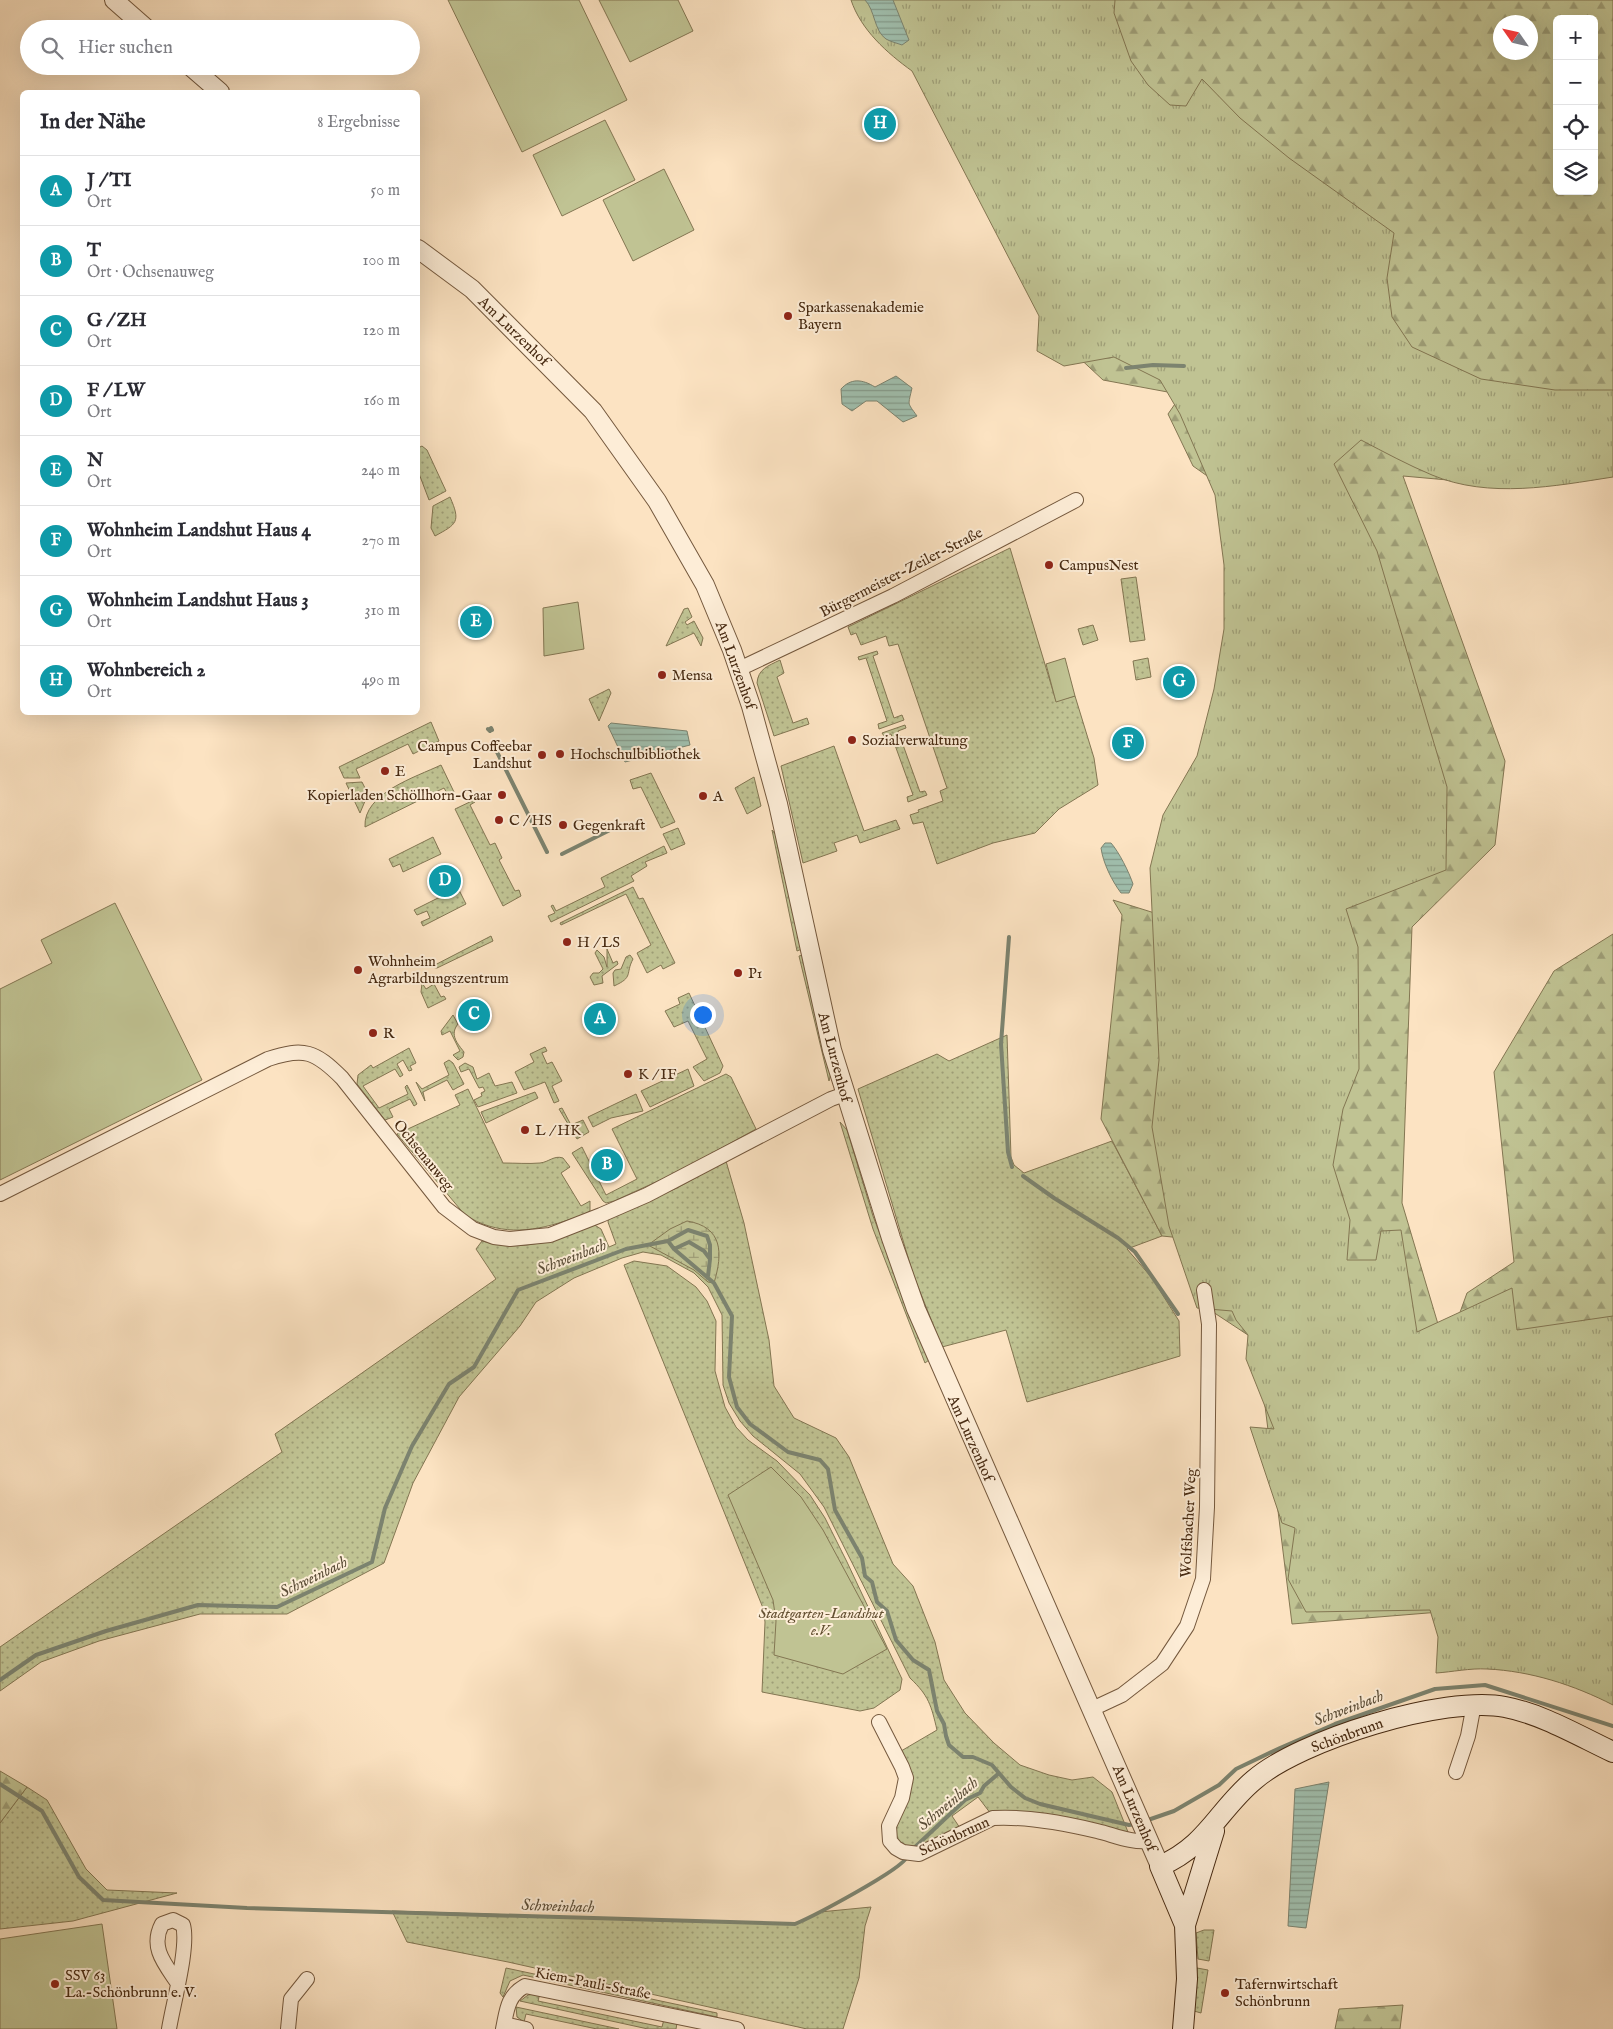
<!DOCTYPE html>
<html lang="de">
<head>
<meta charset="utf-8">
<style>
	:root { --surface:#fff; --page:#f7f7f7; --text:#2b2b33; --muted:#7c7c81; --line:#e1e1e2; --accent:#8f2418 }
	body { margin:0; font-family:"IM FELL English",serif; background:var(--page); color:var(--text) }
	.controls { position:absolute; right:15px; top:15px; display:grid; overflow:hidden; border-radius:8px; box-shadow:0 5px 20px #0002 }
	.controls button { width:45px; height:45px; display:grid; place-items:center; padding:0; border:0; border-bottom:1px solid var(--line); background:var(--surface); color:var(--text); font:25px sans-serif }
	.compass { position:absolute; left:1493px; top:15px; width:45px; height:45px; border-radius:50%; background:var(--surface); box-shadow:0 5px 20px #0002; rotate:304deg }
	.you { position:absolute; left:702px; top:1014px; width:18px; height:18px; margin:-12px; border:4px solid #fff; border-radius:50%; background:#1a73e8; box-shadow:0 0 0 8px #1a73e833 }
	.badge { display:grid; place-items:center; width:32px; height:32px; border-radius:50%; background:var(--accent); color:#fff; font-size:16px; font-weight:700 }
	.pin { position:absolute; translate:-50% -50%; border:2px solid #fff; box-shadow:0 1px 5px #0006 }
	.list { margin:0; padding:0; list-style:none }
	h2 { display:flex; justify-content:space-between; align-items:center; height:65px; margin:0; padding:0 20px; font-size:21px }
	h2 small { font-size:16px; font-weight:400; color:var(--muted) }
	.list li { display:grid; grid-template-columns:32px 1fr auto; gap:15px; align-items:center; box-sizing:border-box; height:70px; padding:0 20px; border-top:1px solid var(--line) }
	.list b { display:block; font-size:19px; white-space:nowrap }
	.list p { margin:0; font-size:16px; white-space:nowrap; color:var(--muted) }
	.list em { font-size:16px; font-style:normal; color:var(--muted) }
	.icon { flex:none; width:28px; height:28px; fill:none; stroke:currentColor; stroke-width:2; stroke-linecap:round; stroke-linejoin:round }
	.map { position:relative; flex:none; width:1613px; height:2029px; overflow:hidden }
	.search { position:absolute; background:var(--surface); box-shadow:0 5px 20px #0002; left:20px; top:20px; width:400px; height:55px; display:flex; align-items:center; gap:12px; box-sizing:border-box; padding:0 18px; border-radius:28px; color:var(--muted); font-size:19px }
	.panel { position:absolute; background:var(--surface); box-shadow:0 5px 20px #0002; left:20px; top:90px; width:400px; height:625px; border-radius:8px }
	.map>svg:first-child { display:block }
</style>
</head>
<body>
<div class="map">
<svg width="1613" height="2029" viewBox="0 0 1613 2029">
	<defs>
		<pattern id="grass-dots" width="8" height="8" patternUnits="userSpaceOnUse" patternTransform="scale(1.25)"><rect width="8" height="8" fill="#c0c393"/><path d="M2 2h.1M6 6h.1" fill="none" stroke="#9e9e77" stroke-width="1.8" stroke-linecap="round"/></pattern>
		<pattern id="forest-firs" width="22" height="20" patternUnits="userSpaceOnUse" patternTransform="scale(1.25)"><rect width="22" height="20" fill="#c0c393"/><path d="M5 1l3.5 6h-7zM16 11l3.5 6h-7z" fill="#9e9e77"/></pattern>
		<pattern id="wetland-marsh" width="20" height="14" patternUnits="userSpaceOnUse" patternTransform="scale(1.25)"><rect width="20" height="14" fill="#c0c393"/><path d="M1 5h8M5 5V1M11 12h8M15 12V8" fill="none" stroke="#9e9e77"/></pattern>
		<pattern id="park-tufts" width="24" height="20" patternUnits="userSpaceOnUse" patternTransform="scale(1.25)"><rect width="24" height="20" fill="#c0c393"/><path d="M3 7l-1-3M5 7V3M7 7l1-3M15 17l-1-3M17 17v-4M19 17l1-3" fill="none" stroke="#9e9e77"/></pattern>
		<pattern id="water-rules" width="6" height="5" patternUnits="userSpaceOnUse" patternTransform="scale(1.25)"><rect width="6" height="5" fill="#a0bfae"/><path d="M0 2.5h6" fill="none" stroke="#849b8c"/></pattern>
	</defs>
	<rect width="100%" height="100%" fill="#fce3c2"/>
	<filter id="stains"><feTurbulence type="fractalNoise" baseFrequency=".004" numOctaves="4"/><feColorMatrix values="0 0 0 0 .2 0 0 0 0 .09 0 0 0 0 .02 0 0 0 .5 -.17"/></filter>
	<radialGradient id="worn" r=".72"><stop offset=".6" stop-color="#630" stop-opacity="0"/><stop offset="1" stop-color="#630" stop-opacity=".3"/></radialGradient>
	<path fill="url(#grass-dots)" stroke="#837652" d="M422 446 427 450 446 491 429 500 418 471V448Z
		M450 497C461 522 457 524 435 536L431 528 433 506Z
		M1010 548 1056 701 1075 696 1094 758 1098 785 1059 809 1035 833 993 843 937 864 923 822 913 824 910 815 919 812 918 810 943 801 940 791 947 788 898 644 889 646 886 636 861 645 856 633 851 635 848 627Z
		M1136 577 1145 640 1130 642 1121 579Z
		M688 608 692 617 685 622 687 625 694 621 703 638 701 646 694 633 666 646 684 609Z
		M1093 625 1098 640 1083 645 1078 629Z
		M877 651 878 654 873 656 894 718 902 715 904 720 879 729 878 724 887 721 866 658 859 660 858 657Z
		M1148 658 1151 677 1136 680 1133 661Z
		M780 660 784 673 777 677 793 723 807 718 809 724 774 736 757 683C758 669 768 666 780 660Z
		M609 689 611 693 599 721 589 699Z
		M431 722 439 741 413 754 408 744 356 769 360 778H344L339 767Z
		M905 725 906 728 898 731 920 792 925 791 927 795 908 802 907 797 913 795 891 734 884 736 882 733Z
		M834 746 864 831 896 820 900 829 860 843 857 835 834 843 837 851 803 863 781 766Z
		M441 765 454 792 448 795 444 788 365 827C363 793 416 777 441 765Z
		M651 773 675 822 661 828 641 787 633 789 630 780Z
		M754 777 761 806 747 814 735 788Z
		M362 782 368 794 360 813 346 783Z
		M474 800 475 802 470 805 490 845 495 843 502 858 499 860 515 891 519 890 521 896 503 906 455 809Z
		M678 828 685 844 671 850 663 834Z
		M772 830 777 836 802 949 797 951Z
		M433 837 441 854 403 872 400 864 393 867 389 859Z
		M664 846 667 853 645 862 647 866 631 876 634 881 551 922 548 916 555 913 551 906 553 905 556 911 605 887 601 878Z
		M633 887 639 899 643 898 675 963 663 969 661 965 647 973 637 953 651 945 626 894 561 925 560 923Z
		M458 888 466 904 423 926 421 922 430 918 427 911 417 915 414 910Z
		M491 936 493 941 437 968 431 967Z
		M607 949 613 963 617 961 618 964 602 976 603 983 594 985 590 977 593 973H599L603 969 595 953 597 950 604 957 607 967Z
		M630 955 633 959C625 974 634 977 614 986L613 973 615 970 621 969 626 957Z
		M803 955 831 1073 829 1081 799 956Z
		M422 983 426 989 434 984 441 997 444 996 446 999 428 1008 421 992Z
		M689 993 723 1066 720 1073 704 1081 693 1067 707 1059 688 1021 674 1027 665 1011 680 1004 678 998Z
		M453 1015 458 1024C449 1035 458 1044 464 1052L463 1057 458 1060 453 1055 460 1051 450 1031 442 1035 441 1031Z
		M1007 1035 1011 1157 1014 1165 1024 1173 1112 1141 1162 1236 1127 1249 1152 1278 1179 1321 1180 1356 1027 1402 1006 1330 942 1347 913 1274 858 1089 937 1054 949 1061Z
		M545 1047 547 1051 542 1053 547 1064 552 1062 562 1081 552 1086 559 1101 554 1103 545 1082 524 1090 515 1072 534 1062 530 1054Z
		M409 1048 416 1063 410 1066 412 1070 409 1071 403 1060 397 1064 403 1075 400 1077 395 1069 363 1086 379 1108 408 1094 405 1087 407 1085 417 1104 414 1106 410 1099 389 1109 393 1117 385 1120 357 1084 358 1075 371 1065 373 1068Z
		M449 1060 453 1063 464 1084 453 1090 447 1080 423 1092 425 1101 416 1082 422 1089 449 1075 444 1063Z
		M465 1063 473 1067 477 1079 489 1073 495 1086 512 1082 517 1093 478 1107 474 1100 482 1096 481 1093 485 1091 483 1087 479 1088 469 1069 461 1072 459 1067Z
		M688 1069 694 1086 650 1107 641 1091Z
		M726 1074 731 1077 756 1129 678 1172 614 1201 606 1203 603 1201 572 1153 582 1147 606 1195 637 1179 612 1129Z
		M468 1089 503 1163C516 1163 528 1164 540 1163 549 1162 554 1155 563 1158L570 1167 561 1173 581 1206 590 1201V1211C583 1216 573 1218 565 1221 529 1233 497 1235 465 1215L397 1134 460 1105 455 1095Z
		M535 1092 538 1098 486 1123 481 1112Z
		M636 1094 643 1111 611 1118 593 1127 588 1117Z
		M562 1108 571 1125 583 1120 589 1132 577 1139 559 1109Z
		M840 1122 847 1130 873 1216 929 1360 925 1363 873 1229Z
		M726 1161 744 1223 769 1340 774 1386 794 1418 836 1438 849 1457 893 1564 913 1586 935 1642 944 1680 965 1713 994 1743 1020 1765 1049 1775 1072 1780 1093 1777 1112 1792 1128 1832 1138 1843 991 1814 978 1797 952 1816 962 1831 919 1854 890 1841 902 1798 896 1754 937 1730C931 1705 929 1696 910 1678L824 1507 800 1474 753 1436 740 1421 729 1403 723 1385 722 1315 708 1287 694 1273 661 1255 643 1252 622 1258 574 1278 536 1302 520 1326 459 1397 413 1483 384 1563 287 1614H200L99 1641 41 1662 0 1691V1647L282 1452 275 1434 496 1279 476 1249 482 1241C525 1253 553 1240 593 1224L601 1229 609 1247 616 1244 608 1222 609 1217 677 1188Z
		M634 1261 667 1266 696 1287 707 1301 716 1321 715 1371 725 1407 736 1427 748 1440 777 1461 810 1495 825 1518 847 1562 902 1679 900 1690 874 1708 860 1711 762 1692 765 1622 763 1608 624 1265Z
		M27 1787 47 1800 86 1869 107 1890 177 1893 73 1921 0 1929V1823Z
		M871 1907 865 1926 859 1978 843 2029H807L508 1962 407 1942 392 1911 795 1924 820 1912Z
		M1204 1930H1214L1209 1961 1198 1959 1196 1933Z
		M506 1968 717 2013V2017L523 1975 510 1981 503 1997 500 1993Z
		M1197 1968 1208 1970 1201 2013 1194 2011Z
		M540 1993 538 2001 662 2027 664 2019 677 2023 676 2029H648L520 2001 528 1995Z
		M516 2007 619 2029H597L526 2014 524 2022 517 2017Z"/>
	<path fill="url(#forest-firs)" stroke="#837652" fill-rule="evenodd" d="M952 0H1613V472L1459 481 1403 476 1505 761 1495 845 1412 927 1402 1203 1446 1351 1467 1293 1514 1262 1494 1072 1554 971 1613 934V1598L1292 1624 1257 1341 1213 1312 1192 1239 1162 1236 1101 1119 1122 915 1113 900 1177 920 1290 738 1230 492 1193 466 1168 414 1177 401 1173 393 1103 380 1074 353ZM1557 19H1594V191H1557ZM1500 22H1530V52H1500Z
		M0 1771 27 1787 0 1823Z
		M1403 2005 1400 2029H1335L1339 2009Z"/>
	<path fill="url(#wetland-marsh)" stroke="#837652" d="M687 1221C723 1227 723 1253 714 1283L708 1282 694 1270 648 1245 670 1229Z"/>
	<path fill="url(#park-tufts)" stroke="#837652" d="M851 0H1115L1114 13 1131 61 1148 85 1170 105 1186 106 1202 79 1240 118 1289 158 1394 233 1387 278 1392 317 1412 347 1481 379 1555 390H1613V477C1555 486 1489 499 1432 475 1408 465 1384 452 1361 440L1334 464 1377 551 1447 787 1446 870 1346 909 1358 947 1359 1069 1343 1109 1333 1165 1350 1220 1347 1260H1376L1381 1231 1401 1230 1417 1332 1512 1288 1517 1330 1613 1316V1705C1574 1685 1531 1671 1487 1669 1470 1668 1452 1672 1436 1673L1438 1637 1430 1610 1306 1612 1288 1579 1295 1528 1282 1523 1250 1427 1274 1429 1246 1359 1248 1335 1236 1320 1232 1311 1197 1308 1169 1226 1152 1127 1159 1060 1150 868 1163 815 1197 756 1214 689 1224 629V565L1215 495 1180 414 1160 380 1114 357 1064 366 1037 351 1039 316 912 71C887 53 861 30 851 0Z"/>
	<path fill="#c0c393" stroke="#837652" d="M448 0H579L627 100 522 152Z
		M599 0H678L693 31 630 62Z
		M605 120 635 180 562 216 533 155Z
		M664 169 694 230 633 261 603 200Z
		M578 602 584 649 544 656 543 608Z
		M1065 658 1075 696 1056 702 1046 664Z
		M115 903 202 1080 0 1180V989L52 963 41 940Z
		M771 1467 801 1497 823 1530 887 1649 843 1674 774 1655 776 1621 773 1600 728 1495Z
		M102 1924 117 2029H0V1939Z"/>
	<path fill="url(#water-rules)" stroke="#7c836f" d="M865 0H893L909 40 902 45C897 43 891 42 886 39 874 31 875 10 865 0Z
		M896 376 912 388C908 406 907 402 917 416L903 422 877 401H866L852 411 842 404 841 389C851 378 862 379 875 387Z
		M611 723 687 731 690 745 625 762 608 726Z
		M1105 843H1111C1119 852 1129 872 1133 884L1129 893H1121C1112 881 1103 863 1101 848Z
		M1329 1782 1306 1928 1288 1926 1295 1789Z"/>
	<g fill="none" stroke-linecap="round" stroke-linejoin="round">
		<path stroke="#7c836f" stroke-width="4" d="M1126 368 1153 365 1184 366
			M491 728 492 730
			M488 729 490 731
			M496 750 547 852
			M562 854 612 829
			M1009 937 1001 1044 1008 1152 1012 1167
			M1023 1176 1054 1198 1118 1238 1135 1252 1178 1314
			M668 1241 688 1230 707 1236 710 1245V1259
			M674 1249 689 1242 704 1251 710 1259 708 1276
			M0 1680 36 1655 106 1631 198 1605 277 1607 372 1562 385 1508 412 1446 449 1384 474 1367 518 1290 626 1249 668 1241 674 1249 714 1283 732 1316 729 1377 737 1407 750 1424 788 1452 820 1460 828 1469 835 1510 862 1558 865 1576 872 1582 877 1602 887 1611 896 1640 913 1660 929 1670 937 1711 944 1724 946 1736 949 1745 963 1757H973L992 1765 1011 1787 1025 1798 1040 1804 1129 1825 1136 1824
			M0 1784 42 1811 79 1877 103 1900 247 1908 795 1924C814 1916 901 1870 907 1857
			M1145 1821 1174 1811 1219 1785 1236 1769 1280 1748 1335 1724 1435 1689 1485 1685 1613 1726
			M913 1849 965 1800 980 1793 984 1786 998 1774"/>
		<g stroke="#74583d" stroke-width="16">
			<path id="minor" d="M739 669 893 596 1076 500
				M0 1194 268 1059C304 1047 315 1051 342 1078L444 1207 473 1229 494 1237 510 1239 550 1235 601 1215 647 1195 831 1099 845 1094
				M1092 1709 1122 1695 1162 1664 1187 1626 1203 1579 1207 1507 1209 1324 1204 1290
				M879 1722 902 1767 906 1778 902 1798 889 1826 890 1841 896 1848 903 1852 919 1854 993 1818C1027 1816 1063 1823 1097 1831 1114 1835 1131 1843 1149 1841
				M1456 1772 1468 1736 1474 1704
				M504 2024 526 2029
				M169 2029C173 2004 189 1947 183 1925L173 1920 162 1924C150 1947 164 1963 177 1982
				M288 2029 291 1999 307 1979
				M503 2029C507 2010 507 1996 525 1986L737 2029"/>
		</g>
		<g stroke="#74583d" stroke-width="20">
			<path id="tertiary" d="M114 0 147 29
				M190 66 220 92
				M418 249 472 289 593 411 657 501 705 585 732 650 751 706 778 804 832 1050 891 1238 916 1309 1160 1866"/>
		</g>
		<g stroke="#462911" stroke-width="22">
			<path id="secondary" d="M1185 1925 1160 1866C1207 1846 1218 1810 1254 1780 1300 1740 1445 1695 1505 1707 1542 1714 1579 1736 1613 1752
				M1183 2029 1187 1979 1185 1925 1214 1831"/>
		</g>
		<use href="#minor" stroke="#fdedd7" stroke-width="14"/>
		<use href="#tertiary" stroke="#fdedd7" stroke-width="18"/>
		<use href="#secondary" stroke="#fdedd7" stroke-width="20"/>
	</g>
	<g fill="#8f2418" stroke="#fdedd7" stroke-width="2">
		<circle cx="788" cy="316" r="5"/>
		<circle cx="1049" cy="565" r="5"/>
		<circle cx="662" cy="675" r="5"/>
		<circle cx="852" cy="740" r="5"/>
		<circle cx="560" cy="754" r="5"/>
		<circle cx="542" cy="755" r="5"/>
		<circle cx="385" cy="771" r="5"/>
		<circle cx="502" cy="795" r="5"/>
		<circle cx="703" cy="796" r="5"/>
		<circle cx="499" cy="820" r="5"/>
		<circle cx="563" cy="825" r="5"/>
		<circle cx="567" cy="942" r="5"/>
		<circle cx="358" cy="970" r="5"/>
		<circle cx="738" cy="973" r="5"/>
		<circle cx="373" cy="1033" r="5"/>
		<circle cx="628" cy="1074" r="5"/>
		<circle cx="525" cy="1130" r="5"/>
		<circle cx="55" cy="1984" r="5"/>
		<circle cx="1225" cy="1993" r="5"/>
	</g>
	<g text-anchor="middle" stroke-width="4" stroke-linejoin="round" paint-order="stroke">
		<g font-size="15" fill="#462911" stroke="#fdedd7" text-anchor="start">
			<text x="798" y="312">Sparkassenakademie<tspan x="798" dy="17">Bayern</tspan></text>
			<text x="1059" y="570">CampusNest</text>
			<text x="672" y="680">Mensa</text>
			<text x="862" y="745">Sozialverwaltung</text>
			<text x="532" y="751" text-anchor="end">Campus Coffeebar<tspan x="532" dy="17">Landshut</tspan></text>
			<text x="570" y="759">Hochschulbibliothek</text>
			<text x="395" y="776">E</text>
			<text x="492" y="800" text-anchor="end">Kopierladen Schöllhorn-Gaar</text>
			<text x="713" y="801">A</text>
			<text x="509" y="825">C / HS</text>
			<text x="573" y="830">Gegenkraft</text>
			<text x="577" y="947">H / LS</text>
			<text x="368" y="966">Wohnheim<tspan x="368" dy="17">Agrarbildungszentrum</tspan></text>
			<text x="748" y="978">P1</text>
			<text x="383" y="1038">R</text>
			<text x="638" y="1079">K / IF</text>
			<text x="535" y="1135">L / HK</text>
			<text x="65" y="1980">SSV 63<tspan x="65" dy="17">La.-Schönbrunn e. V.</tspan></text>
			<text x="1235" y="1989">Tafernwirtschaft<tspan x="1235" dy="17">Schönbrunn</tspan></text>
		</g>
		<g font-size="15" fill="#462911" stroke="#fdedd7">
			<text transform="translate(514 331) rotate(44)" y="5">Am Lurzenhof</text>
			<text transform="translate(901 572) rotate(-27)" y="5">Bürgermeister-Zeiler-Straße</text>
			<text transform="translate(736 665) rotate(70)" y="5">Am Lurzenhof</text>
			<text transform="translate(835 1057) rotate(75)" y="5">Am Lurzenhof</text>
			<text transform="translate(424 1155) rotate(51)" y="5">Ochsenauweg</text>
			<text transform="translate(971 1438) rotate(66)" y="5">Am Lurzenhof</text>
			<text transform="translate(1188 1523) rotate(-87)" y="5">Wolfsbacher Weg</text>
			<text transform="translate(1347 1735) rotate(-20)" y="5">Schönbrunn</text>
			<text transform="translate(1135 1808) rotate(67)" y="5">Am Lurzenhof</text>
			<text transform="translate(954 1836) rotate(-24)" y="5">Schönbrunn</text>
			<text transform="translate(593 1983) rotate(11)" y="5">Kiem-Pauli-Straße</text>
		</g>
		<g font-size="15" font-style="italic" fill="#645032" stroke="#fdedd7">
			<text x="821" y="1618">Stadtgarten-Landshut<tspan x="821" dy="17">e.V.</tspan></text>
		</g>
		<g font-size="16" font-style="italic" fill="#5c4e38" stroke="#fdedd7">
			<text transform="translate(571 1256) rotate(-21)" y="6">Schweinbach</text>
			<text transform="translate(313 1576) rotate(-26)" y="6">Schweinbach</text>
			<text transform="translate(1348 1707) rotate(-21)" y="6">Schweinbach</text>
			<text transform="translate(947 1803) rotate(-40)" y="6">Schweinbach</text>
			<text transform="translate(558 1905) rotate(2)" y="6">Schweinbach</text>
		</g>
	</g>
	<rect width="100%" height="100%" filter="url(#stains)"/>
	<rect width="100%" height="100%" fill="url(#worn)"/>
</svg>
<div class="controls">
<button>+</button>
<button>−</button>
<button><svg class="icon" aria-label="locate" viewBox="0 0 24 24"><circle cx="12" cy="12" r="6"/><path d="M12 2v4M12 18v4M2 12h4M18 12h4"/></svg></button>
<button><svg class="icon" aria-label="layers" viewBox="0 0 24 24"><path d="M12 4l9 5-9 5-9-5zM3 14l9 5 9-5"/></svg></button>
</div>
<svg class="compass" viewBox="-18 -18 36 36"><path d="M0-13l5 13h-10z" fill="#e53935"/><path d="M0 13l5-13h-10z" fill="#7c7c81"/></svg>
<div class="you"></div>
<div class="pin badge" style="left:600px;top:1019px;background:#0f9aa8">A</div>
<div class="pin badge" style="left:607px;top:1165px;background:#0f9aa8">B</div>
<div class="pin badge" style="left:474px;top:1015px;background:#0f9aa8">C</div>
<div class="pin badge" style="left:445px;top:881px;background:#0f9aa8">D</div>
<div class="pin badge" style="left:476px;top:622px;background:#0f9aa8">E</div>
<div class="pin badge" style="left:1128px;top:743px;background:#0f9aa8">F</div>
<div class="pin badge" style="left:1179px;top:682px;background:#0f9aa8">G</div>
<div class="pin badge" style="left:880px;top:124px;background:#0f9aa8">H</div>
<div class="search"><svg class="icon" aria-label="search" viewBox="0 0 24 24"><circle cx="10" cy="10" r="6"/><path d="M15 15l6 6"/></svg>Hier suchen</div>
<section class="panel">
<h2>In der Nähe<small>8 Ergebnisse</small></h2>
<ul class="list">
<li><span class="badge" style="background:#0f9aa8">A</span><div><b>J / TI</b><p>Ort</p></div><em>50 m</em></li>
<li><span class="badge" style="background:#0f9aa8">B</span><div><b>T</b><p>Ort · Ochsenauweg</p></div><em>100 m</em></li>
<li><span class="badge" style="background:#0f9aa8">C</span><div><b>G / ZH</b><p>Ort</p></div><em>120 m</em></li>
<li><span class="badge" style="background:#0f9aa8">D</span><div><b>F / LW</b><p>Ort</p></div><em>160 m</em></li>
<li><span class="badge" style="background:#0f9aa8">E</span><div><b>N</b><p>Ort</p></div><em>240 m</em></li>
<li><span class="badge" style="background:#0f9aa8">F</span><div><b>Wohnheim Landshut Haus 4</b><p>Ort</p></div><em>270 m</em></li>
<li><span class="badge" style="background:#0f9aa8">G</span><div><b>Wohnheim Landshut Haus 3</b><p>Ort</p></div><em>310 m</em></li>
<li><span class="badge" style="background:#0f9aa8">H</span><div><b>Wohnbereich 2</b><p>Ort</p></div><em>490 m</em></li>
</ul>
</section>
</div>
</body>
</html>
